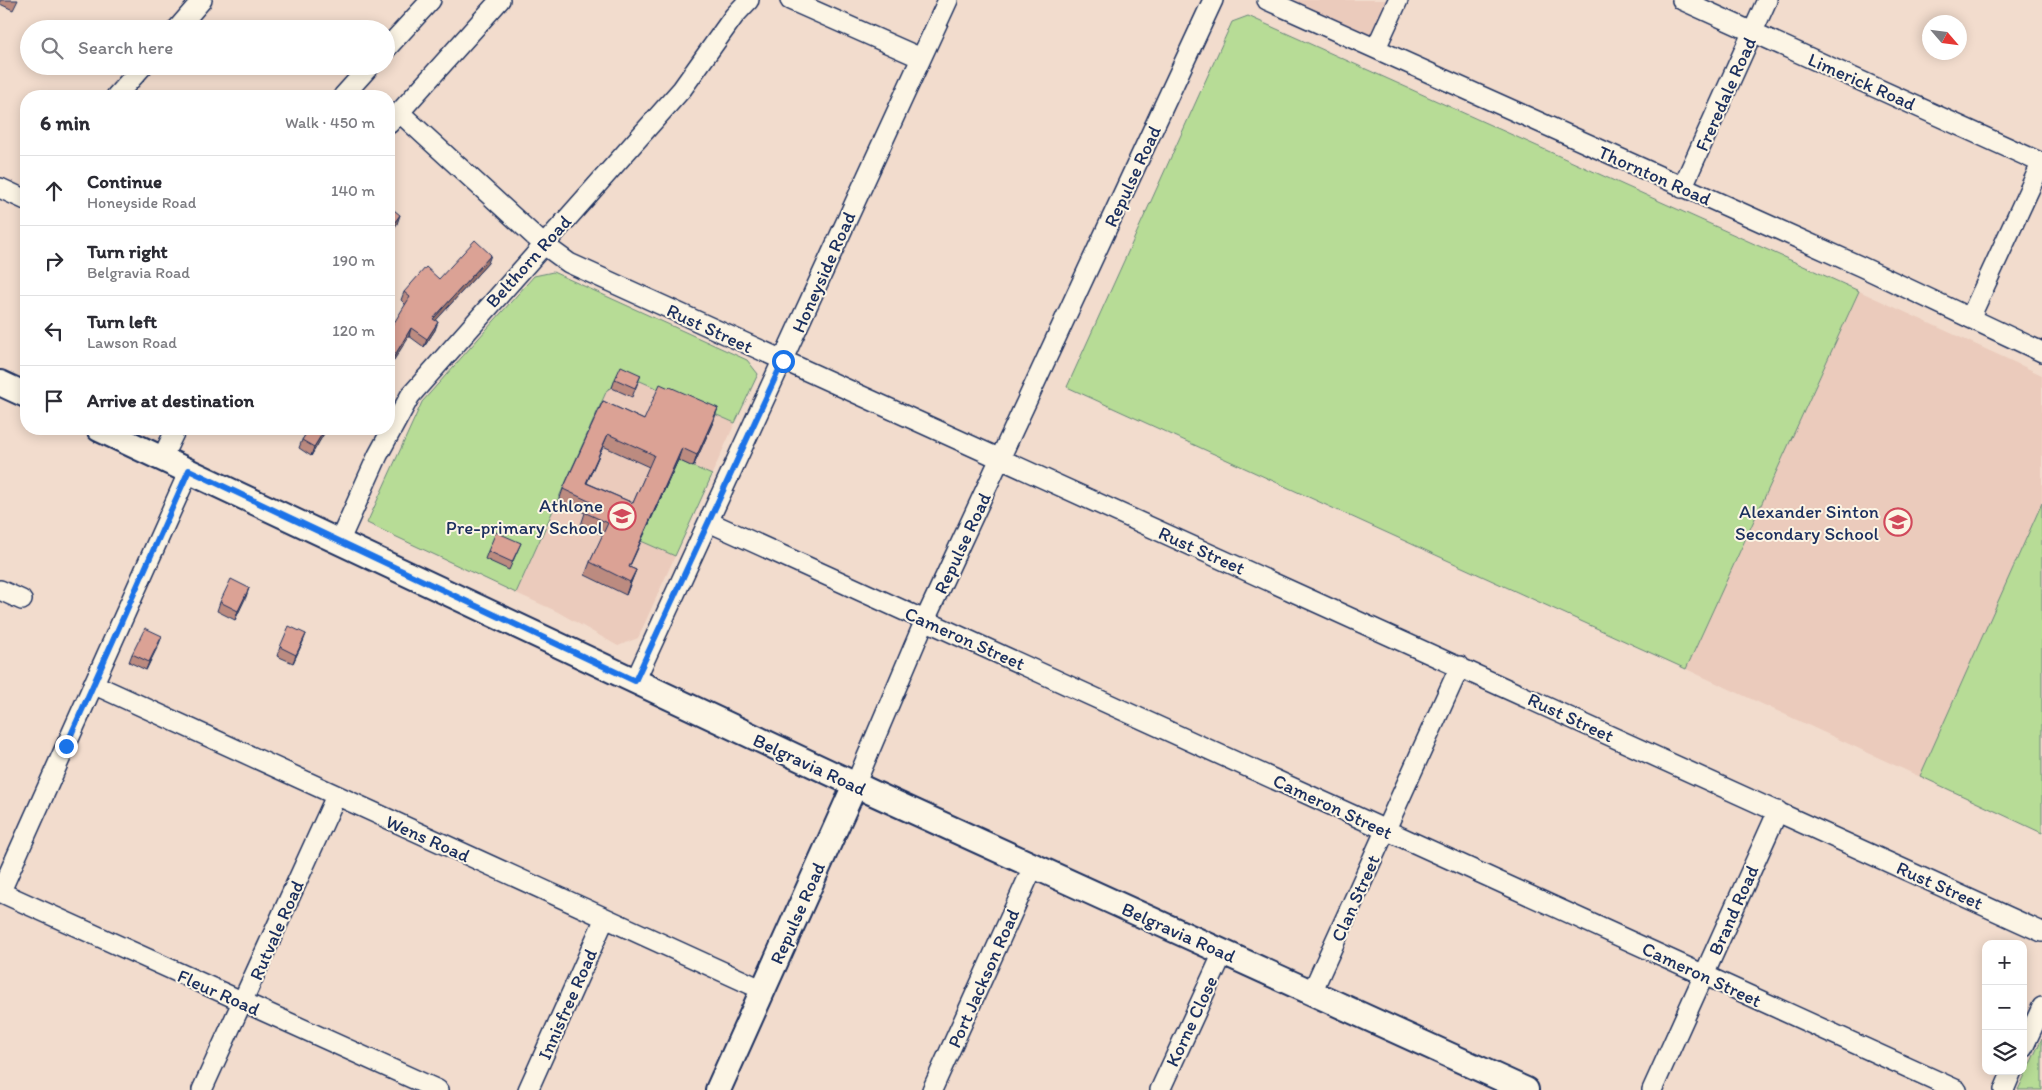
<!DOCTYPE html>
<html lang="en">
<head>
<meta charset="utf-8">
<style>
	:root { --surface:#fff; --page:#f7f7f7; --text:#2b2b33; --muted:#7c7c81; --line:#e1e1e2 }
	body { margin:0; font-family:Itim,sans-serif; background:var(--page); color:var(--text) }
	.controls { position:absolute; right:15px; bottom:15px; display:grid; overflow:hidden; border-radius:10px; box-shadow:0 2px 12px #0003 }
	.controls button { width:45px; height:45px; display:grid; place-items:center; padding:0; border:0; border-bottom:1px solid var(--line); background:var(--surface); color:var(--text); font:25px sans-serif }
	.compass { position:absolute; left:1922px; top:15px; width:45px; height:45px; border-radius:50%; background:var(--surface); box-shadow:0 2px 12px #0003; rotate:118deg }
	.stop { position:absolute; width:15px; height:15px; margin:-11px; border:4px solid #1a73e8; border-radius:50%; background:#fff }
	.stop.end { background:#1a73e8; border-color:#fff; box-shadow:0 1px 5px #0008 }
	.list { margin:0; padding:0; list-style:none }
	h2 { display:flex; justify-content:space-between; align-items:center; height:65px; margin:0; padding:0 20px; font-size:21px }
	h2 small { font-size:16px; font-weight:400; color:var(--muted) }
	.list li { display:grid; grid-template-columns:32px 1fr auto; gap:15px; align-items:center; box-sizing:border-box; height:70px; padding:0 20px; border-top:1px solid var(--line) }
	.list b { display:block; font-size:19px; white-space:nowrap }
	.list p { margin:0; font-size:16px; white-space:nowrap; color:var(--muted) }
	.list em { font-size:16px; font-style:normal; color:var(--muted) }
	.icon { flex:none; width:28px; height:28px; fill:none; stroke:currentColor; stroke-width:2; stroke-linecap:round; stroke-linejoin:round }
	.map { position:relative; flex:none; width:2042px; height:1090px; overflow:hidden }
	.search { position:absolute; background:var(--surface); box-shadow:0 2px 12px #0003; left:20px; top:20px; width:375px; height:55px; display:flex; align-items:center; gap:12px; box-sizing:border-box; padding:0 18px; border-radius:28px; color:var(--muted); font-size:19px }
	.panel { position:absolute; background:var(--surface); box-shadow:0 2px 12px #0003; left:20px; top:90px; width:375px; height:345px; border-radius:20px }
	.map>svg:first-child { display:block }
</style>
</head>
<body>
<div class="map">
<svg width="2042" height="1090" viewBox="0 0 2042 1090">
	<rect width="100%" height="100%" fill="#f2dccd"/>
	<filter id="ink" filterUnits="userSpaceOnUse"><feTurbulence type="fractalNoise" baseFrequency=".02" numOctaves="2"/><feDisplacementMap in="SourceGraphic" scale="10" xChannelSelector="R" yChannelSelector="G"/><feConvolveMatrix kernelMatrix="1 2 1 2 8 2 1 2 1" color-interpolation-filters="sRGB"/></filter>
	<g filter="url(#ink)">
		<path fill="#ebcbbc" d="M1294 0H1387L1371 36Z
			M1859 291 2042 375V833L1686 669Z
			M618 374 639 383 640 381 735 423 638 638 618 646 556 611 516 593 607 390Z"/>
		<path fill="#b7dc96" stroke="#69867a" d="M1248 16 1859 291 1686 669 1067 387 1232 22Z
			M553 272 747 360 758 374 735 423 640 381 638 383 618 374 612 387 607 390 516 593 367 523 422 402 534 276Z
			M678 460 712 475 675 556 641 541Z
			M2042 503V833L1920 776Z
			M2042 1038V1090H2018Z"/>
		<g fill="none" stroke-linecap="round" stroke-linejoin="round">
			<g stroke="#1b2f5e" stroke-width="22">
				<path id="minor" d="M790 0 921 58
					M1267 0 1862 267 2042 352
					M1682 0 2042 163
					M177 29 202 0
					M1376 48 1398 0
					M386 49 431 0
					M116 96 143 66
					M343 96 370 66
					M399 112 543 244 569 263 2042 932
					M389 124 500 0
					M0 188 26 200
					M1682 188 1767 0
					M1970 318 2042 162
					M162 458 176 429
					M709 522 1957 1090
					M339 542 378 455 410 396 682 89 734 16 749 0
					M0 590 22 600
					M635 681 948 0
					M93 684 763 990
					M855 785 925 620 1213 0
					M0 892 438 1090
					M0 893 189 471
					M1312 992 1460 666
					M2023 1048 2042 1007
					M202 1090 336 796
					M528 1090 605 918
					M932 1090 1033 867
					M1160 1090 1223 953
					M1652 1090 1778 811
					M2004 1090 2012 1071"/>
			</g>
			<g stroke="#1b2f5e" stroke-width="28">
				<path id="tertiary" d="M0 383 26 395
					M99 429 871 792 1526 1090
					M718 1090 855 785"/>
			</g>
			<use href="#minor" stroke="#fcf5e5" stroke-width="19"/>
			<use href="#tertiary" stroke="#fcf5e5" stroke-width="24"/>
		</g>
		<path fill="#bc8b80" stroke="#1b2f5e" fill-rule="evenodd" d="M0 0H18L13 10 0 4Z
			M488 263 436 320 435 330 424 347 409 336 405 304 401 300 404 292Z
			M641 375 632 397 612 388 615 379Z
			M669 388 714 420 693 467 678 460 629 567 636 570 626 595 585 575 590 562 603 535 581 525 585 513 559 501 563 489 603 401 644 420ZM603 446 649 467 633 503 587 483Z
			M309 429H326L311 456 299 448 302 440Z
			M521 543 509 570 485 559 488 551Z
			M249 588 235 620 217 611 220 602Z
			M306 634 293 663 277 656 280 647Z
			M162 636 146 670 129 662 132 654Z"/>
		<path fill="#997168" stroke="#1b2f5e" d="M393 197 390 205 389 207V202Z
			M400 215 397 224 389 235V230Z
			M491 255 488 263 430 327 433 319Z
			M438 322 435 330 424 347 427 339Z
			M411 328 409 336 389 368V365Z
			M718 408 714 420 693 467 697 455Z
			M325 429H326L325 432 311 456 314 447Z
			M608 434 603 446 581 495 586 483Z
			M682 448 678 460 624 579 629 567Z
			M636 570 631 582 626 595 630 582Z
			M249 588 246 597 235 620 238 611Z
			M306 634 303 642 293 663 296 655Z
			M162 636 159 644 146 670 149 662Z"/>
		<path fill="#dba295" stroke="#1b2f5e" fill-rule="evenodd" d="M389 193 393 197 389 202Z
			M389 206 400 215 389 230Z
			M475 240 491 255 433 319 438 322 427 339 411 328 389 365V331L410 297 404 292 426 267 439 279Z
			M621 366 641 375 635 388 615 379Z
			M660 384 669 388 670 387 718 408 697 455 682 448 629 567 636 570 630 582 590 562 608 523 586 513 591 502 563 489 603 401 644 420ZM608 434 654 455 633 503 586 483Z
			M309 429H325L314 447 302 440Z
			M496 532 521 543 512 562 488 551Z
			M231 579 249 588 238 611 220 602Z
			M289 626 306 634 296 655 280 647Z
			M145 628 162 636 149 662 132 654Z"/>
	</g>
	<g fill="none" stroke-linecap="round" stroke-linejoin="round" filter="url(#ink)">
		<path stroke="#1a73e8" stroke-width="6" d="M66 746 189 470 635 681 783 361"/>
	</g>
	<defs>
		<g id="school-ring" transform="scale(1.4375)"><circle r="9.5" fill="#fcf5e5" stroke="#d1495b" stroke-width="1.5"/><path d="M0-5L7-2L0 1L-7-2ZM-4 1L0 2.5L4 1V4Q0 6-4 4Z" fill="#d1495b"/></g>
	</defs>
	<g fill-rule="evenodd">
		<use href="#school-ring" x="622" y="516"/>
		<use href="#school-ring" x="1898" y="522"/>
	</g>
	<g text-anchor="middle" stroke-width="4" stroke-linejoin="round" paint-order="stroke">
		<g font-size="19" fill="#1b2f5e" stroke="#fcf5e5">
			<text transform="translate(1862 81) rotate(24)" y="7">Limerick Road</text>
			<text transform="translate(1725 94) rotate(-66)" y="7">Freredale Road</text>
			<text transform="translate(1655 175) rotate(24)" y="7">Thornton Road</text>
			<text transform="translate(1132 176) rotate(-65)" y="7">Repulse Road</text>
			<text transform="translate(528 261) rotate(-48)" y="7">Belthorn Road</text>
			<text transform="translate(823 272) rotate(-66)" y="7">Honeyside Road</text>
			<text transform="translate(710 328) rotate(25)" y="7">Rust Street</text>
			<text transform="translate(962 543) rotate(-65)" y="7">Repulse Road</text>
			<text transform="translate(1202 550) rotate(24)" y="7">Rust Street</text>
			<text transform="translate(965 638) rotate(24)" y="7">Cameron Street</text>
			<text transform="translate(1571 717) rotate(25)" y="7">Rust Street</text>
			<text transform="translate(810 764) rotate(25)" y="7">Belgravia Road</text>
			<text transform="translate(1333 806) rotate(25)" y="7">Cameron Street</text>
			<text transform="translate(428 838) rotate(24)" y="7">Wens Road</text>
			<text transform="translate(1940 885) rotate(24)" y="7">Rust Street</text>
			<text transform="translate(1355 898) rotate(-66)" y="7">Clan Street</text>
			<text transform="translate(1733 910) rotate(-66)" y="7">Brand Road</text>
			<text transform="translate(797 913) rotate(-66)" y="7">Repulse Road</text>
			<text transform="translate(276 930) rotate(-66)" y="7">Rutvale Road</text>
			<text transform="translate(1179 932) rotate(24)" y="7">Belgravia Road</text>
			<text transform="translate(1702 974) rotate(25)" y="7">Cameron Street</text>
			<text transform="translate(983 978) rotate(-66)" y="7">Port Jackson Road</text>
			<text transform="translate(219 992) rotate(24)" y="7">Fleur Road</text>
			<text transform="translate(567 1004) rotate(-66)" y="7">Innisfree Road</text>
			<text transform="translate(1191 1021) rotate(-65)" y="7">Korne Close</text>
		</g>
		<g font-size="19" fill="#1b2f5e" stroke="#fcf5e5" text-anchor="end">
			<text x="603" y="512">Athlone<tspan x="603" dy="22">Pre-primary School</tspan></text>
			<text x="1879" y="518">Alexander Sinton<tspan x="1879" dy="22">Secondary School</tspan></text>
		</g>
	</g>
</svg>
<div class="controls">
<button>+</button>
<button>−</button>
<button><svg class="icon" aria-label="layers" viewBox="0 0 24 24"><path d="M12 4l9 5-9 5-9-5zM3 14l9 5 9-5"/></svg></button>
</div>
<svg class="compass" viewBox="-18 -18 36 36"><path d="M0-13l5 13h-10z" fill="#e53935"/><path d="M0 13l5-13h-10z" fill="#7c7c81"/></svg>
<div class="stop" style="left:783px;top:361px"></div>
<div class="stop end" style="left:66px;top:746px"></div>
<div class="search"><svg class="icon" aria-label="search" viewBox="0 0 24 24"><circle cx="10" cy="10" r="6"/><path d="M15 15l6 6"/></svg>Search here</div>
<section class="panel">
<h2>6 min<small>Walk · 450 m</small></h2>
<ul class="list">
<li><svg class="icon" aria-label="ahead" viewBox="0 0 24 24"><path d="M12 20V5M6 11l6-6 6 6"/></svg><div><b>Continue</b><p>Honeyside Road</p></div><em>140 m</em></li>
<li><svg class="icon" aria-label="right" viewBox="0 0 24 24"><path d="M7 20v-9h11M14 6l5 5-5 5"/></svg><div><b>Turn right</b><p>Belgravia Road</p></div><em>190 m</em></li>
<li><svg class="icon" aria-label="left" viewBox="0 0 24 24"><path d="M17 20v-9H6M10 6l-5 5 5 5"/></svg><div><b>Turn left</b><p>Lawson Road</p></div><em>120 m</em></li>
<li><svg class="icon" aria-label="arrive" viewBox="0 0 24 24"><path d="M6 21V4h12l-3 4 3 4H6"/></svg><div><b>Arrive at destination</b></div></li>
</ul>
</section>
</div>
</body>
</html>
